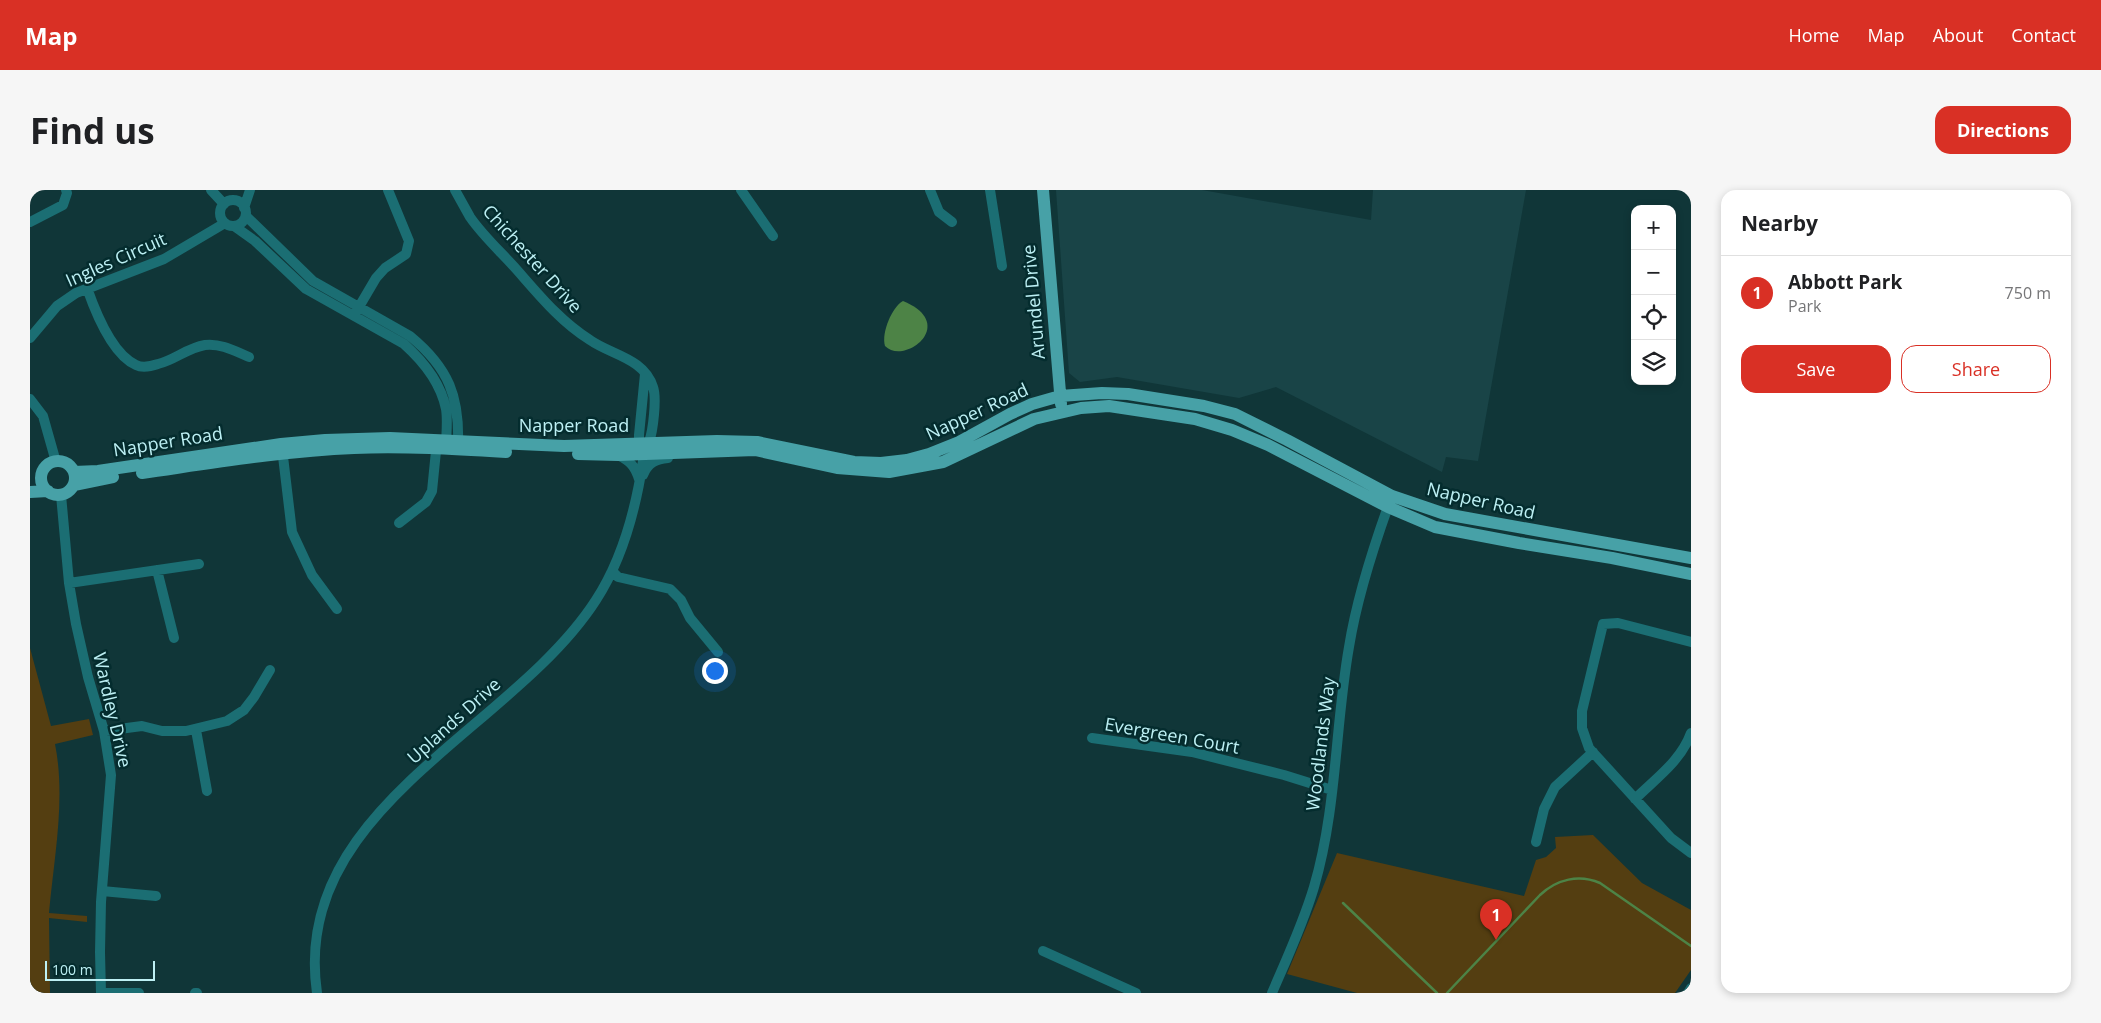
<!DOCTYPE html>
<html lang="en">
<head>
<meta charset="utf-8">
<style>
	:root { --surface:#fff; --page:#f6f6f6; --text:#202124; --muted:#757577; --line:#e0e0e0; --accent:#d93025 }
	body { margin:0; font-family:"Open Sans",sans-serif; background:var(--page); color:var(--text) }
	.controls { position:absolute; right:15px; top:15px; display:grid; overflow:hidden; border-radius:10px; box-shadow:0 2px 8px #0003 }
	.controls button { width:45px; height:45px; display:grid; place-items:center; padding:0; border:0; border-bottom:1px solid var(--line); background:var(--surface); color:var(--text); font:25px sans-serif }
	.scale { position:absolute; left:15px; bottom:12px; width:110px; box-sizing:border-box; padding-left:5px; border:2px solid #bdf0f4; border-top:0; font-size:14px; line-height:18px; white-space:nowrap; color:#bdf0f4; -webkit-text-stroke:4px #042c2e; paint-order:stroke }
	.you { position:absolute; left:684px; top:480px; width:18px; height:18px; margin:-12px; border:4px solid #fff; border-radius:50%; background:#1a73e8; box-shadow:0 0 0 8px #1a73e833 }
	.badge { display:grid; place-items:center; width:32px; height:32px; border-radius:50%; background:var(--accent); color:#fff; font-size:16px; font-weight:700 }
	.pin { position:absolute; translate:-50% -41px; filter:drop-shadow(0 1px 2px #0008) }
	.pin::after { content:''; position:absolute; top:26px; width:18px; height:15px; background:inherit; clip-path:polygon(0 0,100% 0,50% 100%) }
	.list { margin:0; padding:0; list-style:none }
	h2 { display:flex; justify-content:space-between; align-items:center; height:65px; margin:0; padding:0 20px; font-size:21px }
	h2 small { font-size:16px; font-weight:400; color:var(--muted) }
	.list li { display:grid; grid-template-columns:32px 1fr auto; gap:15px; align-items:center; box-sizing:border-box; height:75px; padding:0 20px; border-top:1px solid var(--line) }
	.list b { display:block; font-size:19px; white-space:nowrap }
	.list p { margin:0; font-size:16px; white-space:nowrap; color:var(--muted) }
	.list em { font-size:16px; font-style:normal; color:var(--muted) }
	.actions { display:flex; gap:10px; padding:15px 20px }
	.actions a { flex:1; padding:11px 0; border:1px solid var(--accent); border-radius:15px; text-align:center; font-size:18px; color:var(--accent) }
	.actions .main { background:var(--accent); color:#fff }
	.icon { flex:none; width:28px; height:28px; fill:none; stroke:currentColor; stroke-width:2; stroke-linecap:round; stroke-linejoin:round }
	.map { position:relative; flex:none; width:1661px; height:803px; overflow:hidden; border-radius:15px }
	header { display:flex; align-items:center; gap:30px; box-sizing:border-box; height:70px; padding:0 25px; background:var(--accent); color:#fff }
	header strong { font-size:24px }
	nav { display:flex; gap:28px; margin-inline-start:auto; font-size:18px }
	.intro { display:flex; align-items:center; justify-content:space-between; box-sizing:border-box; height:120px; padding:0 30px }
	h1 { margin:0; font-size:35px }
	.button { padding:12px 22px; border-radius:15px; background:var(--accent); color:#fff; font-size:18px; font-weight:700 }
	main { display:flex; gap:30px; padding:0 30px }
	aside { flex:1; background:var(--surface); border-radius:15px; box-shadow:0 2px 8px #0003 }
	.map>svg:first-child { display:block }
</style>
</head>
<body>
<header>
<strong>Map</strong>
<nav><a>Home</a><a>Map</a><a>About</a><a>Contact</a></nav>
</header>
<div class="intro"><h1>Find us</h1><a class="button">Directions</a></div>
<main>
<div class="map">
<svg width="1661" height="803" viewBox="0 0 1661 803">
	<rect width="100%" height="100%" fill="#103638"/>
	<path fill="#194447" d="M1026 0H1172L1341 30 1343 0H1496L1448 271 1416 267 1412 282 1246 197 1209 208 1087 187 1050 192 1039 183Z"/>
	<path fill="#543e11" d="M0 458 21 536 59 529 63 545 25 554C36 609 24 667 19 723L57 726V732L19 728 20 803H0Z
		M1563 645 1612 693 1661 720V780L1645 803H1327L1257 784 1307 663 1494 706 1506 670 1516 667 1526 658 1525 647Z"/>
	<path fill="#4d8346" d="M873 111C929 134 874 176 855 156 851 143 862 117 873 111Z"/>
	<g fill="none" stroke-linecap="round" stroke-linejoin="round">
		<path stroke="#4d8346" stroke-width="2.5" d="M1313 713 1407 803
			M1417 803 1510 705C1527 689 1549 684 1570 693L1661 756"/>
		<path stroke="#1b6e73" stroke-width="10" d="M181 0 194 14
			M711 0 743 46
			M900 0 909 22 922 32
			M960 0 972 76
			M190 23a13 13 0 1 1 26 0a13 13 0 1 1-26 0Z
			M214 18 220 0
			M216 26 283 91 380 146C419 178 430 207 428 257
			M0 32 33 15 37 3 36 0
			M204 36 225 51 276 99 374 154C393 171 411 194 416 219 418 231 416 245 416 258
			M57 98C65 121 82 164 106 175 112 178 122 176 128 174 145 170 157 158 175 155 190 153 205 161 219 167
			M326 122 346 88 355 78 376 64 379 51 358 0
			M0 148 27 116 46 103 134 69 195 33
			M0 209 13 226 26 272
			M252 258 262 342 282 385 307 419
			M612 259 609 254V245L615 184
			M588 265C600 271 605 276 609 289
			M613 285C618 273 626 269 638 268
			M31 305 39 393 46 434 58 487 74 541 81 585 71 712 70 762 71 803
			M369 333 396 312 402 301 407 251
			M127 380 144 448
			M582 381 588 387 640 399 651 410 660 428 688 462
			M39 393 169 374
			M1661 452 1588 433 1573 434 1552 521V538L1559 558 1641 648 1661 663
			M166 540 177 601
			M74 541 112 536 132 541H156L197 531 214 520 224 507 240 480
			M1062 548 1162 562 1254 585 1302 600
			M1605 609C1625 589 1651 571 1661 543
			M1506 652 1514 619 1525 597 1563 562
			M72 701 126 706
			M1013 761 1106 803
			M71 803H109
			M165 803H167
			M287 803C260 618 482 541 566 410 592 370 606 318 613 271 614 264 617 259 619 252 623 241 627 208 623 197 614 168 581 165 560 150 531 132 509 105 487 80 472 63 453 46 440 27 435 18 430 9 425 0
			M1242 803C1257 768 1273 734 1284 697 1307 619 1305 536 1319 457 1327 407 1343 358 1360 311
			M1658 803 1661 798"/>
		<path stroke="#47a1a7" stroke-width="12" d="M1013 0 1031 214
			M548 264 588 265 725 260 807 278 859 282 913 272 1004 229 1051 218 1079 216 1165 229 1202 240 1238 255 1358 317 1405 337 1489 353 1582 368 1661 384
			M11 288a17 17 0 1 1 34 0a17 17 0 1 1-34 0Z
			M44 282 68 281 251 254 295 250 360 248 534 256 687 251 727 252 824 272 851 273 877 270 899 264 929 252 980 224 1002 214 1030 206 1072 203 1098 204 1174 216 1205 224 1257 250 1362 306 1415 324 1661 368
			M112 283C182 273 253 261 324 258 374 256 425 259 476 262
			M44 295 83 287
			M0 302 18 301"/>
	</g>
	<g text-anchor="middle" stroke-width="5" stroke-linejoin="round" paint-order="stroke">
		<g font-size="18" fill="#bdf0f4" stroke="#042c2e">
			<text transform="translate(502 69) rotate(48)" y="6">Chichester Drive</text>
			<text transform="translate(86 70) rotate(-24)" y="6">Ingles Circuit</text>
			<text transform="translate(1004 112) rotate(-95)" y="6">Arundel Drive</text>
			<text transform="translate(947 222) rotate(-25)" y="6">Napper Road</text>
			<text x="544" y="242">Napper Road</text>
			<text transform="translate(138 252) rotate(-9)" y="6">Napper Road</text>
			<text transform="translate(1451 311) rotate(13)" y="6">Napper Road</text>
			<text transform="translate(82 520) rotate(77)" y="6">Wardley Drive</text>
			<text transform="translate(424 531) rotate(-42)" y="6">Uplands Drive</text>
			<text transform="translate(1142 546) rotate(10)" y="6">Evergreen Court</text>
			<text transform="translate(1291 554) rotate(-83)" y="6">Woodlands Way</text>
		</g>
	</g>
</svg>
<div class="controls">
<button>+</button>
<button>−</button>
<button><svg class="icon" aria-label="locate" viewBox="0 0 24 24"><circle cx="12" cy="12" r="6"/><path d="M12 2v4M12 18v4M2 12h4M18 12h4"/></svg></button>
<button><svg class="icon" aria-label="layers" viewBox="0 0 24 24"><path d="M12 4l9 5-9 5-9-5zM3 14l9 5 9-5"/></svg></button>
</div>
<div class="scale">100 m</div>
<div class="you"></div>
<div class="pin badge" style="left:1466px;top:750px">1</div>
</div>
<aside>
<h2>Nearby<small></small></h2>
<ul class="list">
<li><span class="badge">1</span><div><b>Abbott Park</b><p>Park</p></div><em>750 m</em></li>
</ul>
<div class="actions"><a class="main">Save</a><a>Share</a></div>
</aside>
</main>
</body>
</html>
